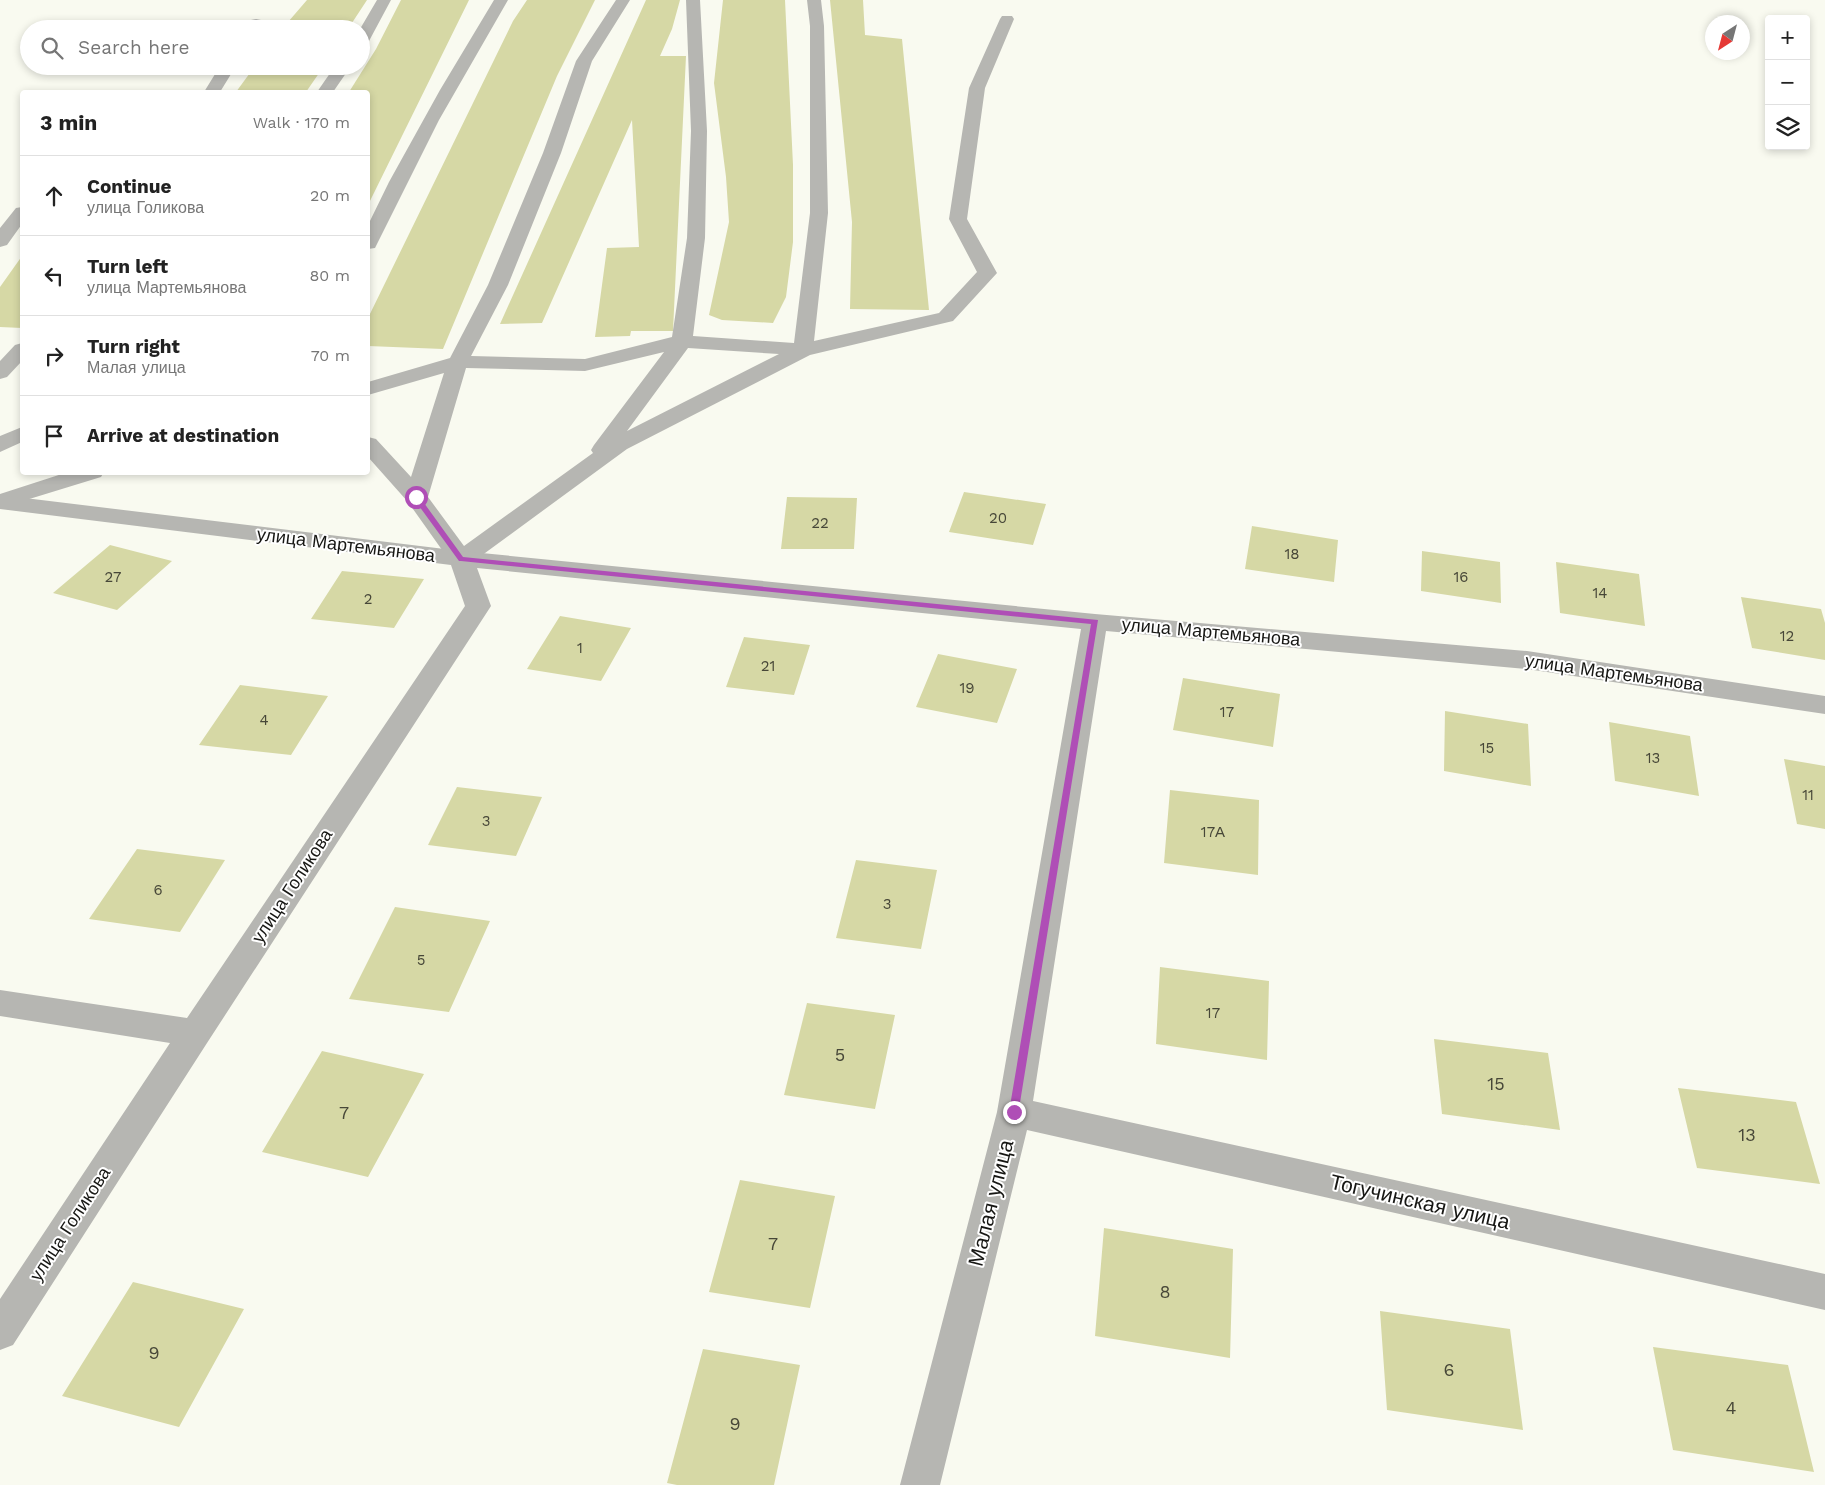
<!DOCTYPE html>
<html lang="en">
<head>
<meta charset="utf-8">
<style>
	:root { --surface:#fff; --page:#f6f6f6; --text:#222; --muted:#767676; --line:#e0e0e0 }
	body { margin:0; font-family:"Work Sans",sans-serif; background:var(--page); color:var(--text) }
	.controls { position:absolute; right:15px; top:15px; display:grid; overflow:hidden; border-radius:5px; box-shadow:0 2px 8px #0003 }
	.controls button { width:45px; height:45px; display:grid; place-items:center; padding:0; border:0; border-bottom:1px solid var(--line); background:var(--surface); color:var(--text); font:25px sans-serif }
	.compass { position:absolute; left:1705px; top:15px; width:45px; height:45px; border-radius:50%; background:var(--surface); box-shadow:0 2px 8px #0003; rotate:216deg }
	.stop { position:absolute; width:15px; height:15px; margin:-11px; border:4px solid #af4eb6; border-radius:50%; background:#fff }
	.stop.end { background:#af4eb6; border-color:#fff; box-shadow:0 1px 5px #0008 }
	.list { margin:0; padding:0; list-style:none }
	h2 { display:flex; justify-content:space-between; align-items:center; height:65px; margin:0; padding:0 20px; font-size:21px }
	h2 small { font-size:16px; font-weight:400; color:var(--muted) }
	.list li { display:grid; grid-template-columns:32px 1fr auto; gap:15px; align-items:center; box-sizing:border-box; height:80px; padding:0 20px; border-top:1px solid var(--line) }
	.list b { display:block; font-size:19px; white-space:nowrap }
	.list p { margin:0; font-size:16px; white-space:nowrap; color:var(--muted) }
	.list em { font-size:16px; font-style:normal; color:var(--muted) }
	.icon { flex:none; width:28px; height:28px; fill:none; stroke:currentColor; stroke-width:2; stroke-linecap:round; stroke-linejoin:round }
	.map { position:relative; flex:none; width:1825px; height:1485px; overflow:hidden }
	.search { position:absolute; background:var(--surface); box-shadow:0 2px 8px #0003; left:20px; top:20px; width:350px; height:55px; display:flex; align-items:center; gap:12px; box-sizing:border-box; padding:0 18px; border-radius:28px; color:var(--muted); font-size:19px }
	.panel { position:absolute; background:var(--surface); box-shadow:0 2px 8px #0003; left:20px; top:90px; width:350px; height:385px; border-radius:5px }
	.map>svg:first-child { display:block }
</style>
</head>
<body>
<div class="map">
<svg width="1825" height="1485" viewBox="0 0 1825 1485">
	<rect width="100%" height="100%" fill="#f9faf0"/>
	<path fill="#d6d8a5" d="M307 0H367L348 29H282Z
		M401 0H469L368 205V92H349L376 49Z
		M527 0H595L557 76 443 349 368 346V318L513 21Z
		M646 0H680L672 29 660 56H686L673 331H631L630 336 595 337 607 248 639 247 632 120 542 323 500 324Z
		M723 0H785L793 165V242L786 297 773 323 722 320 709 315 729 222 726 177 714 83Z
		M830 0H863L865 35 902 39 929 310 850 309 852 222Z
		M255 66H324L306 92H236Z
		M22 256V328L0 327V287Z
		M964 492 1046 504 1033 545 949 532Z
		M787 497 857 498 854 549H781Z
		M1252 526 1338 540 1334 582 1245 569Z
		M110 545 172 561 117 610 53 593Z
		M1422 551 1500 562 1501 603 1421 591Z
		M1556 562 1639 574 1645 626 1560 613Z
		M342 571 424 579 394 628 311 619Z
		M1741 597 1821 609 1825 623V660L1752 648Z
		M560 616 631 628 601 681 527 669Z
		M744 637 810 645 794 695 726 687Z
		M938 654 1017 669 997 723 916 707Z
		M1183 678 1280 694 1273 747 1173 730Z
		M240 685 328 696 291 755 199 745Z
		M1445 711 1528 724 1531 786 1444 771Z
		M1609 722 1690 736 1699 796 1615 781Z
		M1784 759 1825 766V829L1797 824Z
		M457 787 542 797 516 856 428 845Z
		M1170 790 1259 800 1258 875 1164 863Z
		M137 849 225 860 180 932 89 919Z
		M856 860 937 870 921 949 836 938Z
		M395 907 490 921 449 1012 349 999Z
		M1160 967 1269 981 1267 1060 1156 1044Z
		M807 1003 895 1015 875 1109 784 1095Z
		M1434 1039 1548 1053 1560 1130 1442 1114Z
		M322 1051 424 1074 368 1177 262 1152Z
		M1678 1088 1796 1102 1820 1184 1697 1168Z
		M740 1180 835 1196 810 1308 709 1292Z
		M1104 1228 1233 1249 1230 1358 1095 1336Z
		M133 1282 244 1309 179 1427 62 1396Z
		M1380 1311 1510 1329 1523 1430 1387 1410Z
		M1653 1347 1788 1365 1814 1472 1673 1450Z
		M703 1349 800 1365 774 1485H677L667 1483Z"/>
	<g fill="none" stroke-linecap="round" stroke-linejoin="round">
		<path fill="#b6b6b2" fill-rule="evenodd" d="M377 0H391L369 41 366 44 361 45 360 29Z
			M494 0H508L439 120 375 248 368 249V225L389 182 440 90Z
			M616 0H630L592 61 561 153 508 285 471 356 585 359 672 337 687 238 691 131 686 0H700L707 131 705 238 693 336 794 343 810 213V26L807 0H821L824 26 828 213 814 341 939 313 977 272 949 219 969 88 1000 19 1002 16H1012L1014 19 985 88 967 219 997 273 953 321 810 355 627 449 470 564 461 567 452 564 408 502 368 457V437L376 439 411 477 444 373 368 395V382L450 358 488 285 543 153 576 61ZM688 348 779 354 627 431ZM664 352 594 445 591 450 593 453 464 546 428 497 466 368 585 371Z
			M256 19 261 20 263 23 261 29H246L251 20Z
			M220 66H236L220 92H204Z
			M335 66H351L333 92H317Z
			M22 207V224L7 245 0 247V228L16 208Z
			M22 343V361L7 377 0 379V361L15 345Z
			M22 427V442L0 452V436Z
			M68 472H104L101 477 0 508V494Z"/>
		<path fill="#b6b6b2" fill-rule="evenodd" d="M0 495 461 551 1095 614 1527 651 1825 696V714L1527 669 1106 631 1033 1101 1825 1274V1310L1027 1130 940 1485H900L997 1112 1081 629 477 568 491 606 207 1043 13 1345 0 1350V1299L170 1043 0 1016V990L187 1018 465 606 451 565 0 509Z"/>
	</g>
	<path fill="#af4eb6" d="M414 496H419L463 557 1098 620 1018 1115H1010L1009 1112 1091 624 461 561H459L414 499Z"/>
	<g text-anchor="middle" stroke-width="4" stroke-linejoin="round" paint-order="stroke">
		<g font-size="15" fill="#474738">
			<text x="998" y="523">20</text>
			<text x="820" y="528">22</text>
			<text x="1292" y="559">18</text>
			<text x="113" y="582">27</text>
			<text x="1461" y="582">16</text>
			<text x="1600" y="598">14</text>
			<text x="368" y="604">2</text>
			<text x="1787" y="641">12</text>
			<text x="580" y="653">1</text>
			<text x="768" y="671">21</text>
			<text x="967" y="693">19</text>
			<text x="1227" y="717">17</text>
			<text x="264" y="725">4</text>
			<text x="1487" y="753">15</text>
			<text x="1653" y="763">13</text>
			<text x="1808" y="800">11</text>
			<text x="486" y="826">3</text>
			<text x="1213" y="837">17А</text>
			<text x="158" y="895">6</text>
			<text x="887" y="909">3</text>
			<text x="421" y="965">5</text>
			<text x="1213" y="1018">17</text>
		</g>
		<g font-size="18" fill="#171714" stroke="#fff">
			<text transform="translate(346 545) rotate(7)" y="6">улица Мартемьянова</text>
			<text transform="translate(1211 632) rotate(5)" y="6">улица Мартемьянова</text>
			<text transform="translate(1614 673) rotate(8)" y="6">улица Мартемьянова</text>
			<text transform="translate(292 886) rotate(-57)" y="6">улица Голикова</text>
			<text transform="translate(70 1224) rotate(-57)" y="6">улица Голикова</text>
		</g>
		<g font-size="18" fill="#474738">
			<text x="840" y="1061">5</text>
			<text x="1496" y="1090">15</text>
			<text x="344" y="1119">7</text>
			<text x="1747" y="1141">13</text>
			<text x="773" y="1250">7</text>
			<text x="1165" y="1298">8</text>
			<text x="154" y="1359">9</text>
			<text x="1449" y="1376">6</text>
			<text x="1731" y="1414">4</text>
			<text x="735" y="1430">9</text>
		</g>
		<g font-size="21" fill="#171714" stroke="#fff">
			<text transform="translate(1420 1202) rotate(13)" y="7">Тогучинская улица</text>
			<text transform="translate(991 1203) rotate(-76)" y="7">Малая улица</text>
		</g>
	</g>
</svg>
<div class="controls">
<button>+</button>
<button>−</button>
<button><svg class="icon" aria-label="layers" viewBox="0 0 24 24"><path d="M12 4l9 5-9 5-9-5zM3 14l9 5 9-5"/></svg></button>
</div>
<svg class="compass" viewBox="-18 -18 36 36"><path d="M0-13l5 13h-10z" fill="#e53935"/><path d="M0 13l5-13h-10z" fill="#767676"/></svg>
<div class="stop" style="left:416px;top:497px"></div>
<div class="stop end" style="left:1014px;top:1112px"></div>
<div class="search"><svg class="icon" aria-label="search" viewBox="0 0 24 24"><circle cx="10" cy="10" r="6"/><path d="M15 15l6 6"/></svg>Search here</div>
<section class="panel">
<h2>3 min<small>Walk · 170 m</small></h2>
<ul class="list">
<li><svg class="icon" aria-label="ahead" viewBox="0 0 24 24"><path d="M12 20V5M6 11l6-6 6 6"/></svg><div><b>Continue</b><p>улица Голикова</p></div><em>20 m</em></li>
<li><svg class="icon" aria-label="left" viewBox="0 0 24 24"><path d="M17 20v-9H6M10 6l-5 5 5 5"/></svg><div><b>Turn left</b><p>улица Мартемьянова</p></div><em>80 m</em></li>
<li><svg class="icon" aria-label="right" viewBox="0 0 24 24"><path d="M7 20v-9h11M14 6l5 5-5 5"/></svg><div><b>Turn right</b><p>Малая улица</p></div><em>70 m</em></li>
<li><svg class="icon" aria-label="arrive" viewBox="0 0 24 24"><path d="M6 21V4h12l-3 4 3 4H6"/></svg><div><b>Arrive at destination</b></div></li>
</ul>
</section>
</div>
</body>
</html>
